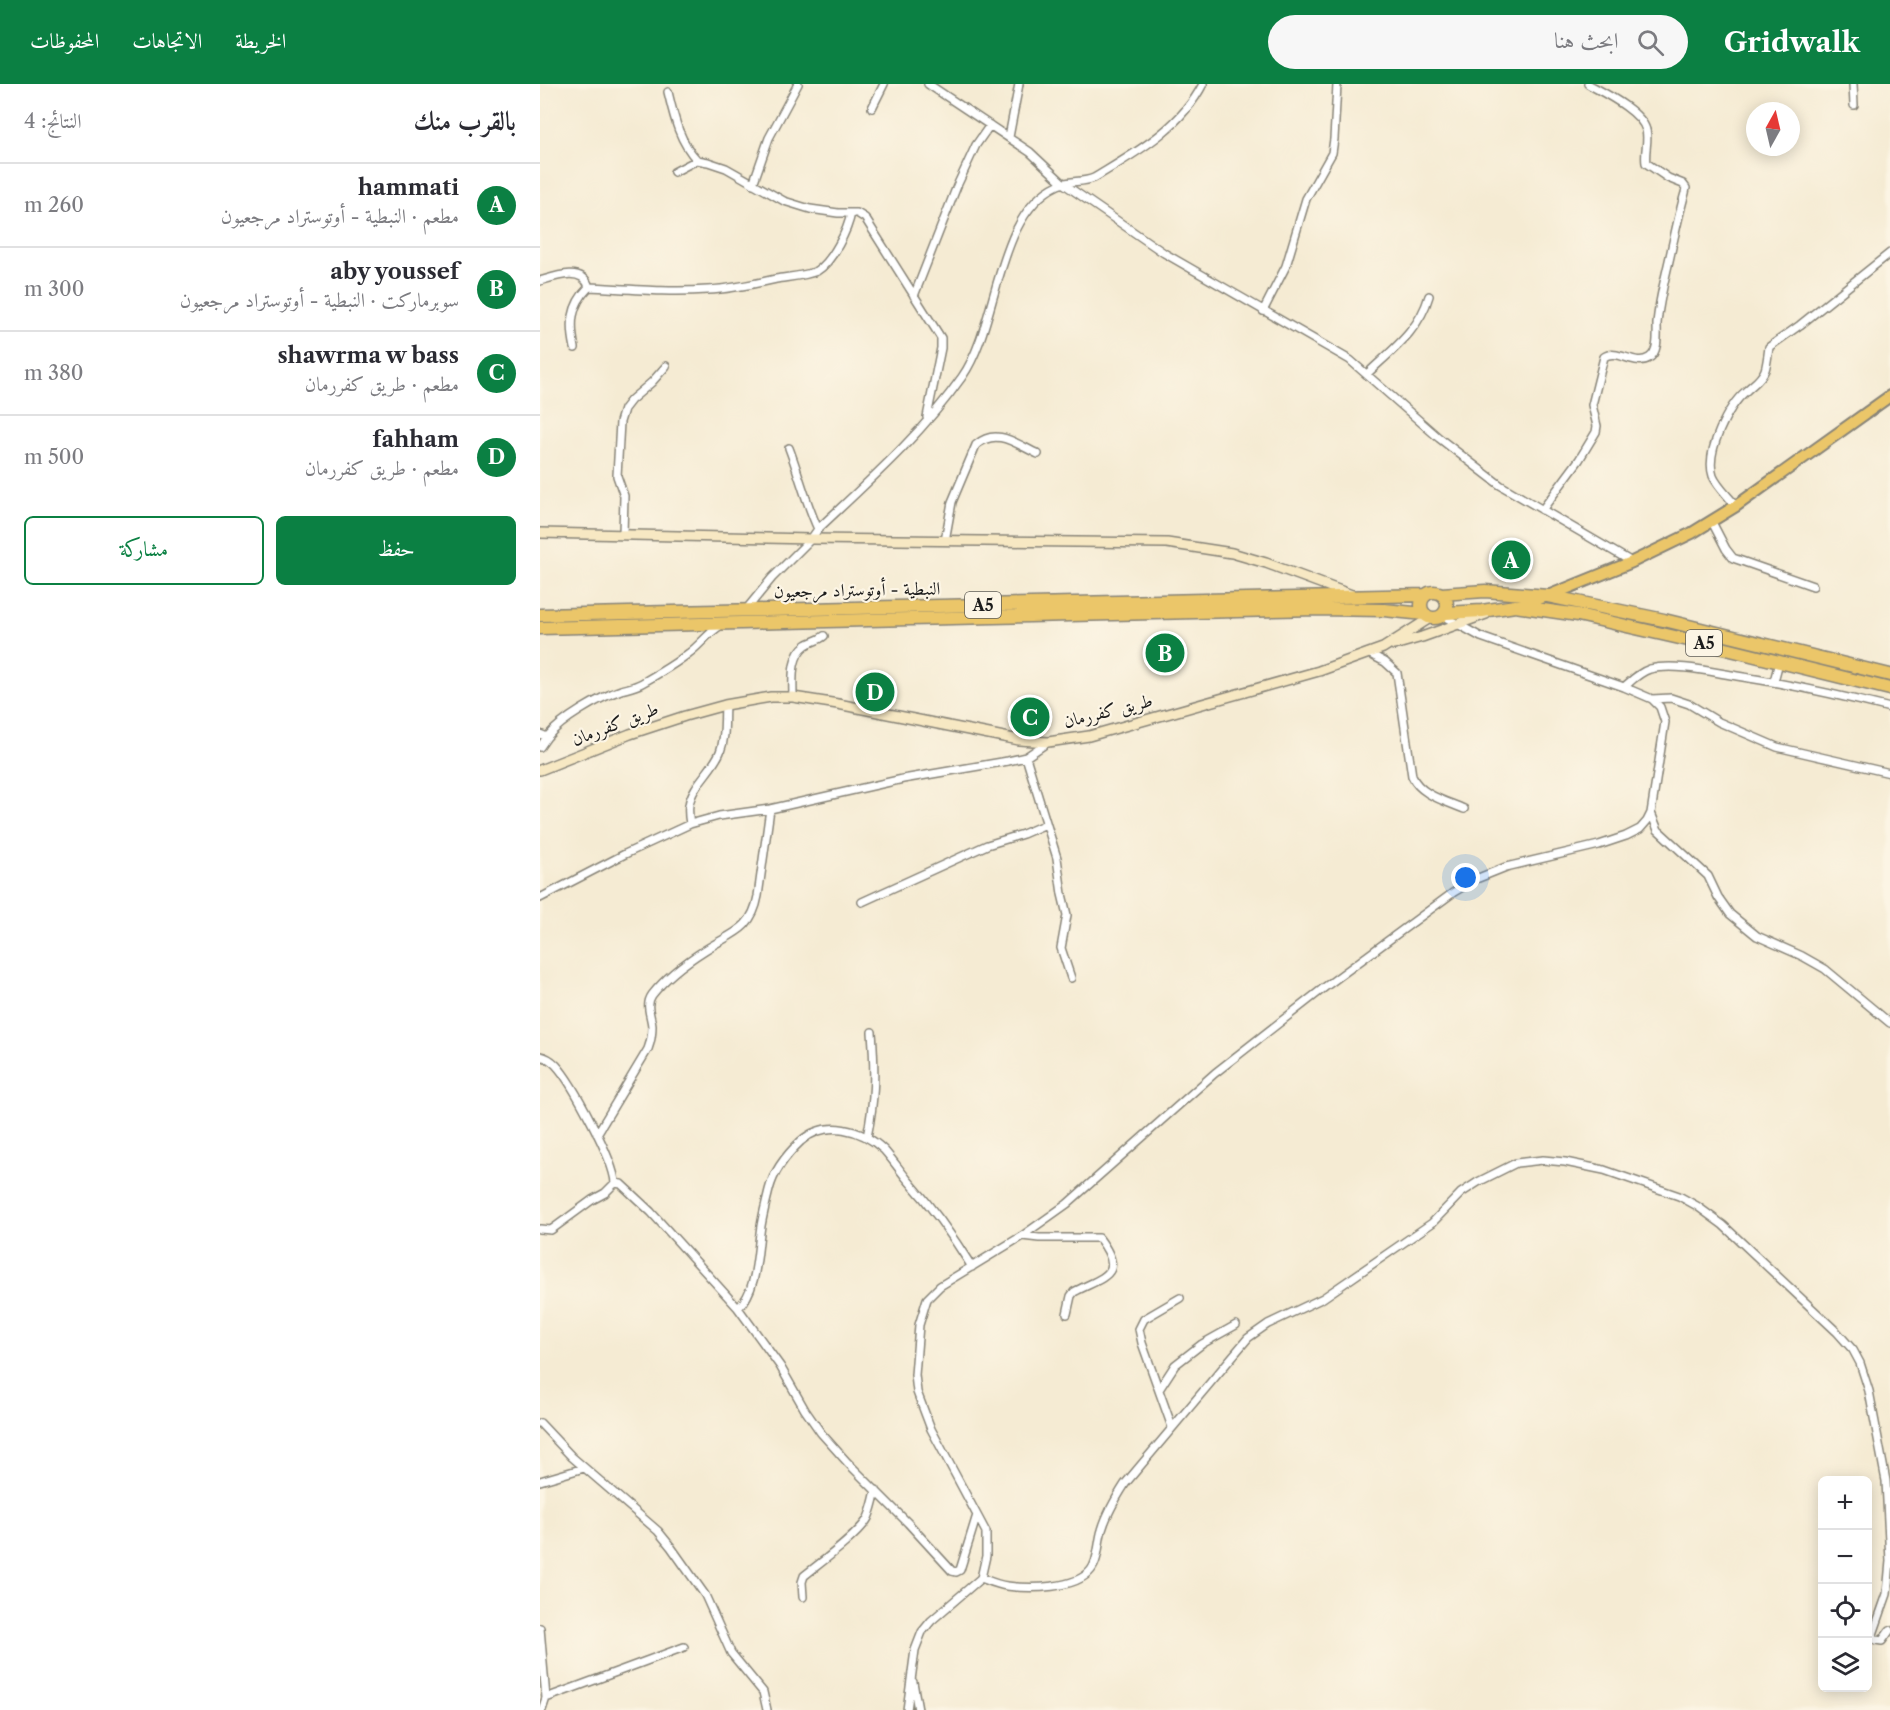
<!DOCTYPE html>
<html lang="ar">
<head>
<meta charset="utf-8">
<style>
	:root { --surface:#fff; --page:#f7f7f7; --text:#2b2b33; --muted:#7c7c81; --line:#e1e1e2; --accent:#0b8043 }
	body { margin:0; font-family:"Libre Caslon Text",Amiri,serif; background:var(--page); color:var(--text); direction:rtl }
	.controls { position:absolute; right:18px; bottom:18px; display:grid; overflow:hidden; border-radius:9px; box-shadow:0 3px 15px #0003 }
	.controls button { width:54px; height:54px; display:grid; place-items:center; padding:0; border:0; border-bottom:2px solid var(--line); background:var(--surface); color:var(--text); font:30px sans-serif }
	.compass { position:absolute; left:1206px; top:18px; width:54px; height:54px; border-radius:50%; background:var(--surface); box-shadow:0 3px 15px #0003; rotate:8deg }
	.you { position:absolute; left:926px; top:794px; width:21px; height:21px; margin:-15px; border:4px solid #fff; border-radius:50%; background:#1a73e8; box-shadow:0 0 0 9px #1a73e833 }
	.badge { display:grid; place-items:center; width:39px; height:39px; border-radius:50%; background:var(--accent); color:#fff; font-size:20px; font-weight:700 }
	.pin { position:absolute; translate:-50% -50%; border:3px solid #fff; box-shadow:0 2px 6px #0006 }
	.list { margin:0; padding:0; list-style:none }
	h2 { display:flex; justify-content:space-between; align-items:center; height:78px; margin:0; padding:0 24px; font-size:26px }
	h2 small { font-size:20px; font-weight:400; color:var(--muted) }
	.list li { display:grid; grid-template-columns:39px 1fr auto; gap:18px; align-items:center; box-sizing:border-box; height:84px; padding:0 24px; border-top:2px solid var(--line) }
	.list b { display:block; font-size:22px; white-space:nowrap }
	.list p { margin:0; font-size:20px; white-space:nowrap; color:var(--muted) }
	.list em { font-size:20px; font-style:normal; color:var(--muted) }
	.actions { display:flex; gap:12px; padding:18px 24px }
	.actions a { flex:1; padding:14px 0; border:2px solid var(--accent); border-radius:9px; text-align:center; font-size:21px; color:var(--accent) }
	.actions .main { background:var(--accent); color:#fff }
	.icon { flex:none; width:33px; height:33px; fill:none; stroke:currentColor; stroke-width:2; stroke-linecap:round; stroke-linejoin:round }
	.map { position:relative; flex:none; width:1350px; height:1626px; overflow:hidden; direction:ltr }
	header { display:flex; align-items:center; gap:36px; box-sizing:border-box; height:84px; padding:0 30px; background:var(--accent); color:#fff }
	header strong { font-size:28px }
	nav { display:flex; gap:33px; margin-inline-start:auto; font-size:21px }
	.search { width:420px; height:54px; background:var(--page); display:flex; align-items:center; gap:15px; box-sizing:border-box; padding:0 21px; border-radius:33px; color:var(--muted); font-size:22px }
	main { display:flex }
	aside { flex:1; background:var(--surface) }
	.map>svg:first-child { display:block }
</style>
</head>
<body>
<header>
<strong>Gridwalk</strong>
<div class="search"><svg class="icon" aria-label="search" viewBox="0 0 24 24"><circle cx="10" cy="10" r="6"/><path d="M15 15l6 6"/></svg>ابحث هنا</div>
<nav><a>الخريطة</a><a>الاتجاهات</a><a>المحفوظات</a></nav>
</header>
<main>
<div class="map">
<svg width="1350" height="1626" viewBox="0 0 1350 1626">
	<rect width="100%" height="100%" fill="#fcf5e5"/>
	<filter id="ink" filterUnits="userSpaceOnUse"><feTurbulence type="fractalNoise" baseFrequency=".0167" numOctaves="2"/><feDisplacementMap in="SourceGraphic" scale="12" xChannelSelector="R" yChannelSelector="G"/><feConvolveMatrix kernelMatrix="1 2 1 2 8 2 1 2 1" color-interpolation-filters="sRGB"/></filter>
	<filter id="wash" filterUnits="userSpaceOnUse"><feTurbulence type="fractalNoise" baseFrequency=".008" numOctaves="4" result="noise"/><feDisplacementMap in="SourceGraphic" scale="24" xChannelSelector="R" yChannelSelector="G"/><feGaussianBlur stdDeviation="1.35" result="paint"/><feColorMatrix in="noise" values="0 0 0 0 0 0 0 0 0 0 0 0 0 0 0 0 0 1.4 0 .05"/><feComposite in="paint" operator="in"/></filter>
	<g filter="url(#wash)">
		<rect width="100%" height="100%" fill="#f5ebd3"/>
	</g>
	<g filter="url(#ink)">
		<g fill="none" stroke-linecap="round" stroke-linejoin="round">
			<g stroke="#888478" stroke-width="10">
				<path id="street" d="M388 0 490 68 524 100 624 169 810 276 899 354 960 401 1092 478
					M1313 0 1314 21
					M128 8C134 33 139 57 157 76
					M332 24 344 0
					M469 53 479 0
					M134 88 157 76 168 78 186 84 244 117 270 125 298 129H317L325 134 401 254V264L387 333
					M213 100 229 54 258 0
					M0 197C16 192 43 182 49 203
					M374 212 417 102 436 61 450 41
					M723 227 746 182 766 115 792 69 794 55 797 1
					M35 264C30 241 30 222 49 203 89 205 128 209 168 206 191 205 214 200 236 195 248 193 265 192 277 187 292 178 308 146 311 129
					M827 290C852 266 879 247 889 212
					M249 364C259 390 266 419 278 445
					M1196 422C1189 413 1177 402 1173 392 1165 368 1188 322 1206 307 1213 300 1221 296 1225 286 1227 280 1228 271 1229 263L1260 241 1350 169
					M1002 426 1039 376 1056 348 1057 342 1052 321 1064 273C1077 264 1095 283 1109 274 1119 268 1117 250 1117 240 1119 214 1127 188 1132 163 1136 145 1140 126 1145 109L1146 104 1143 100 1128 94 1106 79C1104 68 1109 56 1106 46 1101 27 1064 9 1048 0
					M1172 438 1186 465 1193 474 1273 502
					M83 450 84 412 77 392 80 338 84 325 91 316 112 298 126 282
					M405 457 412 418 436 361C457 343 476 360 498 370
					M205 527 232 494 271 455 278 445C329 397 382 350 422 293 459 241 455 130 518 101 529 96 543 99 554 94 595 69 640 45 663 0
					M828 569 845 578 857 589 872 692C880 711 906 717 924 725
					M1234 597 1239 578
					M1084 603C1092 596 1100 588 1110 585 1135 579 1172 588 1197 592 1249 600 1299 611 1350 624
					M253 613C253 597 250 572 266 561 272 557 278 557 284 552
					M1112 615 1131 614 1149 620 1179 638 1237 663 1350 689
					M0 650 7 653C22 635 58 614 81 606 88 604 95 603 102 599 118 590 135 580 149 569 160 561 168 549 180 542
					M0 663 7 653
					M486 673 517 774 522 810 527 831 521 864 531 894
					M1111 729 1118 746 1168 792 1178 813 1190 830 1217 852 1262 872 1285 885 1350 939
					M150 740C149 734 148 727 149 721 152 701 172 687 180 668 186 653 184 637 185 621
					M0 814 85 770 150 740 179 732 230 725 363 695 468 677 486 673 508 658
					M322 818 447 761 483 750 506 740
					M0 972C6 973 11 976 16 981 32 998 74 1076 75 1099
					M57 1050 108 965C111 957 112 950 112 942 111 931 105 921 112 911 126 893 146 878 165 866 191 849 212 847 218 812L230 725
					M327 1053C335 1015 335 987 332 948
					M0 1145 11 1146 52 1116 65 1109 75 1099 81 1100 111 1128 198 1224C218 1207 217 1166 221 1142 223 1130 226 1118 229 1106 234 1086 246 1071 261 1057 286 1035 322 1045 344 1066 352 1075 359 1085 367 1095 392 1123 412 1151 432 1183
					M482 1152 499 1154H559C587 1191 564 1192 534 1208L531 1212 527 1230
					M198 1224 240 1282 265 1326 281 1349 307 1378 368 1439 412 1487 416 1488 420 1486 437 1431
					M620 1304 635 1281 662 1260 696 1241
					M0 1339 32 1373 118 1447 131 1463 165 1511 191 1569 223 1608 227 1626
					M632 1343 602 1259 599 1245 604 1235 640 1214
					M0 1397 44 1384
					M441 1494C449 1497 458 1501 467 1502 490 1505 536 1505 551 1486 559 1476 558 1458 562 1446 567 1429 576 1414 585 1400L708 1254 728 1240 783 1214 892 1139 921 1109 938 1098 976 1079 1003 1076 1025 1078 1064 1086 1139 1112 1157 1122 1183 1141 1297 1248 1313 1266 1320 1279 1329 1307 1346 1397 1350 1477 1347 1510 1332 1553 1336 1556 1342 1557 1350 1546
					M263 1513 262 1498 264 1492C280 1479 320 1450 328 1434 332 1425 334 1415 336 1406
					M0 1544 6 1614 2 1626
					M373 1598 378 1626
					M6 1614 144 1563
					M367 1626 375 1566 382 1548 391 1537 441 1494 446 1472V1448L391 1345 377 1308 375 1291 379 1241 387 1215 400 1202 482 1152 527 1120 675 989 785 903 914 808 936 795 966 783 1059 761 1086 752 1100 745 1107 737 1111 729 1125 638 1120 623 1112 615 1084 603 941 553 903 532"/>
			</g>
			<g stroke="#888478" stroke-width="12">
				<path id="secondary" d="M0 449 271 455 627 459 692 469 726 479 812 511
					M854 561 882 553 946 530
					M0 686 90 650 145 632 185 621 231 613H253L298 620 479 656 508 658 549 652 779 587 843 564 890 534"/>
			</g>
			<g stroke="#888478" stroke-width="14">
				<path id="primary" d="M979 521 1008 512 1092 478 1152 449 1196 422 1350 312"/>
			</g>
			<g stroke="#888478" stroke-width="15">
				<path id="highway" d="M881 521a13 13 0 1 1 26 0a13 13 0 1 1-26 0Z
					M901 510 945 507 1008 512 1124 536 1350 591
					M906 529 942 527 975 522 1038 531 1166 560 1350 605
					M0 531 886 511
					M0 544 777 525 844 526 884 530"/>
			</g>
			<use href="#street" stroke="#fff" stroke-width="7"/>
			<use href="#secondary" stroke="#f7e8c3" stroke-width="9"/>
			<use href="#primary" stroke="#ebc669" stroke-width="10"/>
			<use href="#highway" stroke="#ebc669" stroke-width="12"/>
		</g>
	</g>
	<g text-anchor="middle" stroke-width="4.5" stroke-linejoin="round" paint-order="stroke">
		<g fill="#fcf5e5" stroke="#5f5d58" stroke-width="1.5">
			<rect x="425" y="508" width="36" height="26" rx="4.5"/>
			<rect x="1146" y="546" width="36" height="26" rx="4.5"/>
		</g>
		<g font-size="16" font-weight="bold" fill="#1c1c1c">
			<text x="443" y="527">A5</text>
			<text x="1164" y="565">A5</text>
		</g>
		<g font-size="18" fill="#1c1c1c" stroke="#fcf5e5">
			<text transform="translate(317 506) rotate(-1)" y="6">النبطية - أوتوستراد مرجعيون</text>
			<text transform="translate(568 627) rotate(-14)" y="6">طريق كفررمان</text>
			<text transform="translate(75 640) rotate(-21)" y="6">طريق كفررمان</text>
		</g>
	</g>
</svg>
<div class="controls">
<button>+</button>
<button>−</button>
<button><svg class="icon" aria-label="locate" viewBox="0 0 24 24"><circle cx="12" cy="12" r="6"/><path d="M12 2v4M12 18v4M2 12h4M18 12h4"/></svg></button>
<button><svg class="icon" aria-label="layers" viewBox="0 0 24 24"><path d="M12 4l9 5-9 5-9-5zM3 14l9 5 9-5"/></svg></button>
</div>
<svg class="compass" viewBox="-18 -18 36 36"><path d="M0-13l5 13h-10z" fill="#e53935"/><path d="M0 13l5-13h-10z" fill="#7c7c81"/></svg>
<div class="you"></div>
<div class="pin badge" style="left:971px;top:476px">A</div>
<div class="pin badge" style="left:625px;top:569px">B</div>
<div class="pin badge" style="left:490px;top:633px">C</div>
<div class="pin badge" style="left:335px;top:608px">D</div>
</div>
<aside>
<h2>بالقرب منك<small>النتائج: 4</small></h2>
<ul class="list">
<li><span class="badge">A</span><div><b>hammati</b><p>مطعم · النبطية - أوتوستراد مرجعيون</p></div><em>260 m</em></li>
<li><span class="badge">B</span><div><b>aby youssef</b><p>سوبرماركت · النبطية - أوتوستراد مرجعيون</p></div><em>300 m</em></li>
<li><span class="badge">C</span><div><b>shawrma w bass</b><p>مطعم · طريق كفررمان</p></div><em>380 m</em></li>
<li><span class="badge">D</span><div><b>fahham</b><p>مطعم · طريق كفررمان</p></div><em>500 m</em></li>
</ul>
<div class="actions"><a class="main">حفظ</a><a>مشاركة</a></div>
</aside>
</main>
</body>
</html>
